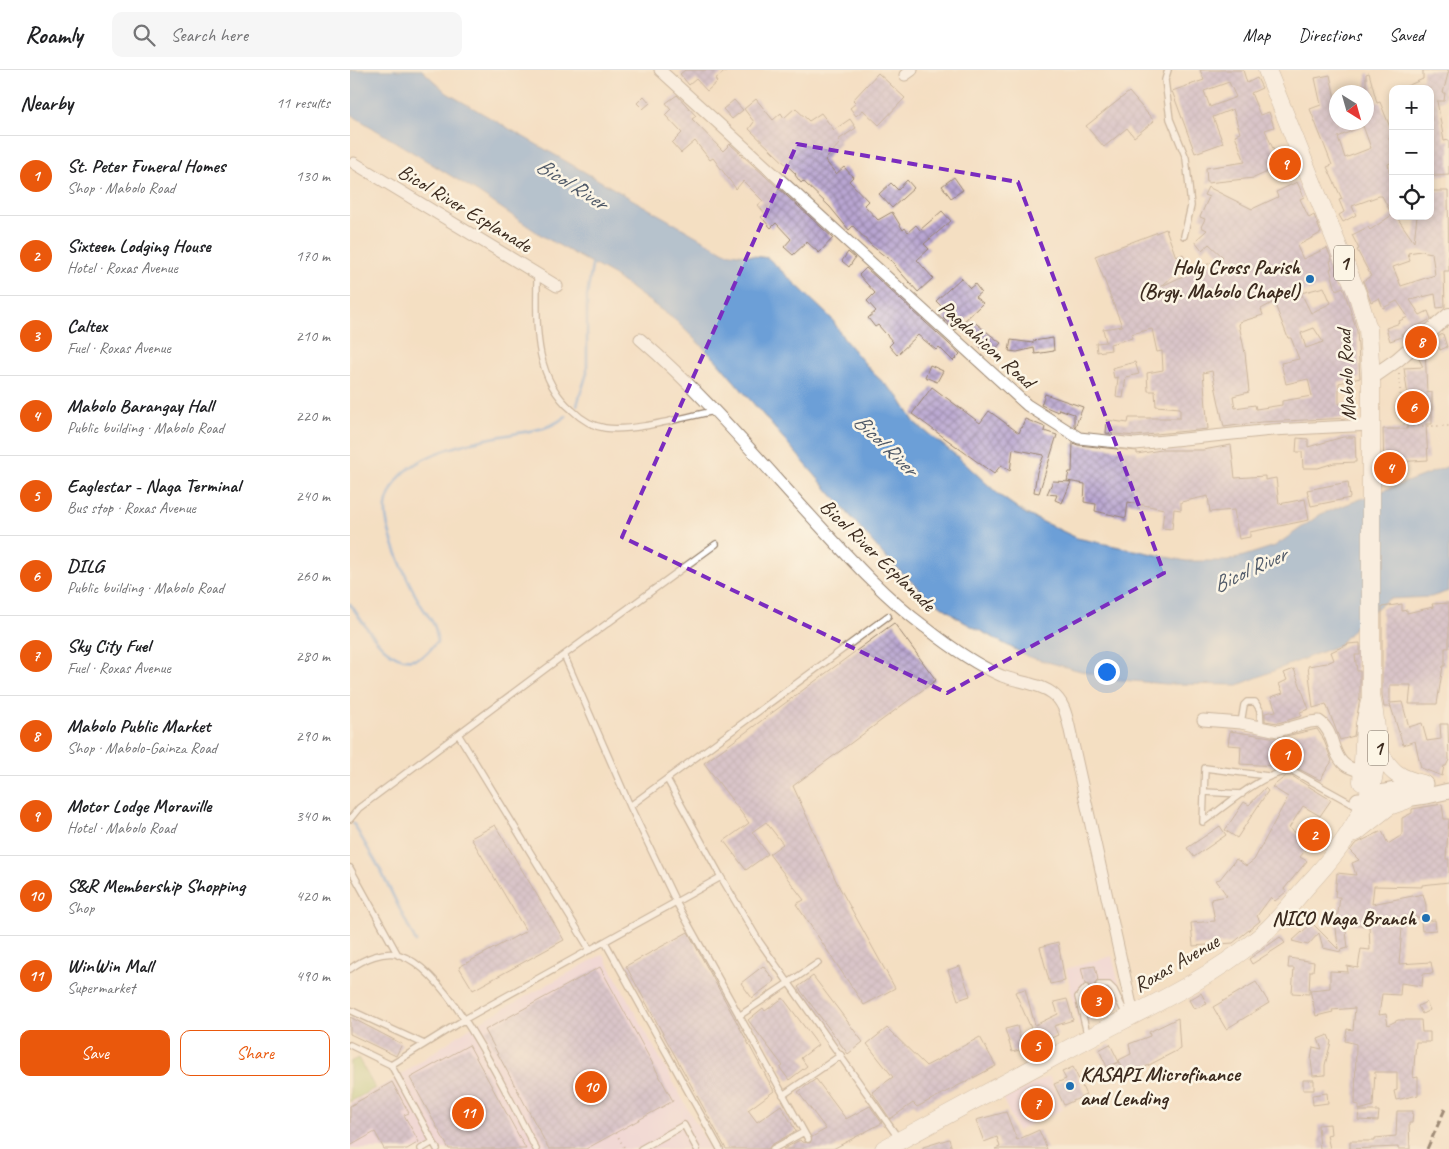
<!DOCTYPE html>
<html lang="en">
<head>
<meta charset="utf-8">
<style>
	:root { --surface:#fff; --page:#f6f6f6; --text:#202124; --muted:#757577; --line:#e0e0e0; --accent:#ea580c }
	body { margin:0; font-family:Caveat,sans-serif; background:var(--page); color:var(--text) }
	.controls { position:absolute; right:15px; top:15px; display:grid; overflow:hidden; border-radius:10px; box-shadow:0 2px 8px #0003 }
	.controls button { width:45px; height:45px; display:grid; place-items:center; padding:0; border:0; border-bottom:1px solid var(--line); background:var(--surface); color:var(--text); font:25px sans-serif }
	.compass { position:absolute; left:979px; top:15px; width:45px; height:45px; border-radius:50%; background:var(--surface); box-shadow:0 2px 8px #0003; rotate:143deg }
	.you { position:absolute; left:756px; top:601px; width:18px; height:18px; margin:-12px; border:4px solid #fff; border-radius:50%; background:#1a73e8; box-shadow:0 0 0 8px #1a73e833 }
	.badge { display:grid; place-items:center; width:32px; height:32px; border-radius:50%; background:var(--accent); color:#fff; font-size:16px; font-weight:700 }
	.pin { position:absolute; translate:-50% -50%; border:2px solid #fff; box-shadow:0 1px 5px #0006 }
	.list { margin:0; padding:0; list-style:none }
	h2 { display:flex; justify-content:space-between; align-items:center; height:65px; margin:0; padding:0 20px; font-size:21px }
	h2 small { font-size:16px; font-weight:400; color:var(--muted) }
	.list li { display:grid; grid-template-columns:32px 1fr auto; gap:15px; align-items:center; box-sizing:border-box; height:80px; padding:0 20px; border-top:1px solid var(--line) }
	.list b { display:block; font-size:19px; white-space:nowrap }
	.list p { margin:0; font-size:16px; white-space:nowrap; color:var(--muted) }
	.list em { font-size:16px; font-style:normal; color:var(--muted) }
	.actions { display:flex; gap:10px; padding:15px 20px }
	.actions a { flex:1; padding:11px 0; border:1px solid var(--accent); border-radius:10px; text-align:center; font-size:18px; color:var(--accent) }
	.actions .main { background:var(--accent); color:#fff }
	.icon { flex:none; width:28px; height:28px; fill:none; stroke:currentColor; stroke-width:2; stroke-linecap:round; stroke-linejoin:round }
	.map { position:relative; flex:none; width:1099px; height:1079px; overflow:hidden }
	header { display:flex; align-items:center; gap:30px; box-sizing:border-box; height:70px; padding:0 25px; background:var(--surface); border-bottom:1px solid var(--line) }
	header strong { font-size:24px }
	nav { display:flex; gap:28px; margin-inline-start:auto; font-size:18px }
	.search { width:350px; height:45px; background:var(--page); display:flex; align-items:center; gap:12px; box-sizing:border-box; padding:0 18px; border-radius:10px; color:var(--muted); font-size:19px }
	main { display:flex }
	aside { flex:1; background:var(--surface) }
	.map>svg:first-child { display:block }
</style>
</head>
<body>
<header>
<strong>Roamly</strong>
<div class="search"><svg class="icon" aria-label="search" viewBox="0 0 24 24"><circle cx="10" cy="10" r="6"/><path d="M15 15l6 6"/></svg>Search here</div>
<nav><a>Map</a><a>Directions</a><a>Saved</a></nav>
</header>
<main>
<aside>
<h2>Nearby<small>11 results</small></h2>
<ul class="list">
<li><span class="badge">1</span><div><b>St. Peter Funeral Homes</b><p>Shop · Mabolo Road</p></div><em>130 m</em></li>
<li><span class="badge">2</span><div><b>Sixteen Lodging House</b><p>Hotel · Roxas Avenue</p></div><em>170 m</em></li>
<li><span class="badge">3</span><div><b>Caltex</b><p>Fuel · Roxas Avenue</p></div><em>210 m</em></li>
<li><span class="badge">4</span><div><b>Mabolo Barangay Hall</b><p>Public building · Mabolo Road</p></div><em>220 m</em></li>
<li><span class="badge">5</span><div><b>Eaglestar - Naga Terminal</b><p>Bus stop · Roxas Avenue</p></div><em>240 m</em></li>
<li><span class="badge">6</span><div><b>DILG</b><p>Public building · Mabolo Road</p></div><em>260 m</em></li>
<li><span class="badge">7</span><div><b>Sky City Fuel</b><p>Fuel · Roxas Avenue</p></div><em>280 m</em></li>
<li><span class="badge">8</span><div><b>Mabolo Public Market</b><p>Shop · Mabolo-Gainza Road</p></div><em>290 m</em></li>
<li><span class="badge">9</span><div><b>Motor Lodge Moraville</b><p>Hotel · Mabolo Road</p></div><em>340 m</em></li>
<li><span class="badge">10</span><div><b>S&amp;R Membership Shopping</b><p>Shop</p></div><em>420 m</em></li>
<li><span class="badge">11</span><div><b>WinWin Mall</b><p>Supermarket</p></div><em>490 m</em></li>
</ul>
<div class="actions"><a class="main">Save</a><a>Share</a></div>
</aside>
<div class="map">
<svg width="1099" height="1079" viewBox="0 0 1099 1079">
	<defs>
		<pattern id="building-cross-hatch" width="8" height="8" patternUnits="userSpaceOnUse" patternTransform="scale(1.25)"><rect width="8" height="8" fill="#b8a5d1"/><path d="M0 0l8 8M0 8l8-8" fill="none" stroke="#9787a9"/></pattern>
	</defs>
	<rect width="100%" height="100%" fill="#fcf5e5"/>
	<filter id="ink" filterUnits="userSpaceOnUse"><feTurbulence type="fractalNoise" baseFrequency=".02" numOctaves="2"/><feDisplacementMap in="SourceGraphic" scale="10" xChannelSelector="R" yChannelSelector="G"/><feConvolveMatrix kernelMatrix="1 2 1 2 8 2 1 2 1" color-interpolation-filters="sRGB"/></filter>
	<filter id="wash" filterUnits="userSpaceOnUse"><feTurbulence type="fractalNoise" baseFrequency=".0096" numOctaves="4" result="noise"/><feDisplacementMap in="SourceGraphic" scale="20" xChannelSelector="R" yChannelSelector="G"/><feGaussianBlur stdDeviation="1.12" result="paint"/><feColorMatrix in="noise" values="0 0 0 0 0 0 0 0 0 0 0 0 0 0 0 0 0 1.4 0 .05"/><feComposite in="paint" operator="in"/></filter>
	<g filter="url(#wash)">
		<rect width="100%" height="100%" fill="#f4dfc2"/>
		<path fill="#edd0e9" d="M253 884 360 1079H0V1033L43 1010 122 956Z
			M762 886 774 933 729 956 716 899Z
			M699 1006 713 1039 667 1061 653 1029Z"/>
		<path fill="#a9c970" stroke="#727a47" d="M8 988 25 1018 0 1032V992Z"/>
		<path fill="#6c9fd7" stroke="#54647a" d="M0 0H72L97 23 374 182 418 188 482 249 494 269 523 303 548 326 565 353 608 387 649 425 676 444 727 468 836 491H878L925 476 971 444 1099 396V521L1081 527 1039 529 1010 551 989 575 888 615 816 614 760 609 679 587 612 551 575 524 538 490 366 290 325 250 263 205 194 167 129 123 0 44Z"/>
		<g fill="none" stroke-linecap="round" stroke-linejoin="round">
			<path stroke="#6c9fd7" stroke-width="3" d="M227 335 237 303V226L243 190
				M0 534C16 555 40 603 73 586 78 583 83 576 87 572 87 553 80 550 71 535 59 515 33 459 36 436 37 427 42 419 46 412 67 381 128 370 163 364 183 360 199 360 216 346
				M3 753 31 801 66 872"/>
		</g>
		<g id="blocks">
			<path fill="url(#building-cross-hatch)" fill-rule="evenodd" d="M335 0H377L365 9 367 12 357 21 346 9 339 15 330 4Z
				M850 0H893L897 13 907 8 912 18 901 23 910 45 919 42 924 57 915 60 924 81 927 80 933 95 904 108 857 113 856 98 895 92 885 65 890 63 883 39 863 47 873 73 845 83 822 21 854 10ZM879 12 886 27 860 37 854 21Z
				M1073 0H1099L1093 23H1095L1094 31H1087L1094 71 1099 70V105L1083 106 1080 19H1050L1073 9Z
				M528 3 555 28 529 55 513 40 506 46 500 38 506 33 503 30Z
				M1019 3 1027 33 1030 32 1043 65 1039 67 1043 92 1038 94 1043 117V146H1046L1064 172 1067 146H1080V121H1098L1099 201H1094L1095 237 1087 238 1085 224 1060 230 1070 245 1078 241 1081 249 1051 264 1052 267 1040 271 1036 258 1050 253 1049 251 1058 247 1047 231 1033 238 1029 228 1021 232 1013 211 1021 206 1007 180 1009 179 1002 165 1018 157 1020 160 1042 145 1032 126H1029L1002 136 1006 145 993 152 989 145 994 142 989 130 992 129 977 97 982 95 960 39 971 35 965 8 980 5 986 33V52H1016V4ZM1013 56 1021 78 995 88 988 67ZM1071 181 1082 183 1085 205 1051 216 1043 197 1060 191 1058 183Z
				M779 22 804 51 784 67 777 58 754 77 736 56Z
				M327 25 346 46 342 49 373 81 380 74 483 168 469 183 457 172 443 185 434 177 441 169 426 153 421 158 411 147 415 144 408 135 413 131 393 111 386 119 363 88 360 90 345 71 331 83 322 73 332 63 315 45 321 39 316 33Z
				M294 26 300 33 293 39 287 33Z
				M406 29 423 50 431 43 434 48 445 38 459 51 471 43 484 60 500 49 506 58 488 70 490 73 475 90 486 104 494 97 503 107 499 111 518 131 514 135 528 150 542 142 553 160 555 158 558 162 566 155 570 160 592 141 601 151 574 174 579 179 567 190 583 208 568 222 544 195 545 194 522 176 503 156 499 160 480 137 453 111 451 113 445 105 446 104 399 59 404 52 394 39Z
				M384 30 393 40 382 49 373 39Z
				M604 107 613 120 601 128 592 116Z
				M557 110 564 118 542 138 529 124 541 113 548 120Z
				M947 112 954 127 950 129 959 148 964 145 971 163 947 176 953 189 977 178 982 190 980 191 982 198 980 199 986 220 993 217 1007 261 1010 308 989 313V334L1000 333 1001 348 911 352 874 357 862 301 853 303 858 359 785 366 756 363 757 350 778 353 779 348H830V338L806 336 805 321H798L797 303 813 300 812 281 807 282 802 259 781 264 782 268 760 274 761 280 747 282 746 273 756 272 753 259 772 256 745 186 816 159 826 187 833 184 837 193 812 216 873 187 859 174 852 180 845 171 857 160 851 157 855 149 850 147 859 127 854 125 858 117 902 139 928 127 926 122ZM974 217 981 233 961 243 951 223ZM924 232 938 268H941L949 289 931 293 936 314 958 309 962 326 932 331V335L906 339 905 335 885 338 883 326 899 322 895 283 889 255 890 252 913 245 911 239ZM964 258 973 272 956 278 951 263Z
				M498 182 505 188 499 197 492 191Z
				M516 198 610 284 603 291 589 277 586 280 568 265 547 285 539 276 543 272 528 255 525 257 518 248 526 241 517 231 525 223 509 205Z
				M611 208 620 218 625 214 631 222 625 227 633 233 605 260 593 248 598 243 586 231Z
				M623 251 651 273 645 280 638 274 632 279 627 272 632 268 618 256Z
				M1093 264 1097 277 1090 280 1085 268Z
				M703 268 704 281 685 284 684 278 667 282 659 281 661 270 683 273V271Z
				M1075 278 1077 323 1082 322V354H1076L1078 390 1046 392 1047 405 1034 406 1033 359H1057V320L1054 298 1073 297 1067 285Z
				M785 292 789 304 776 307 773 328 766 327 768 307 764 308 762 298Z
				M580 295 593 301 587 312 575 307Z
				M582 317 630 353 639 341 669 363 675 349 695 357 694 361 707 365 689 423 684 422 687 402 694 385 663 379 660 401 651 395 644 404 562 344Z
				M695 324 733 337 725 357 724 356V344L709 339 708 342 691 335Z
				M993 367H1005L1006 392 984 393 968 398H953L952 382H946L947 368 958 369V377Z
				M723 373 728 375 787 381V384L811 380H853L881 375 885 408 915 406V410L926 408 929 434 955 429 959 450 900 462V467L889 469 884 440 860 442 858 426 831 432V440L824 439 822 459 812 458 814 439 778 432 776 448 745 441 746 434 734 432 735 414 717 411 719 402H722Z
				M703 411 721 412 712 433 705 430 707 425 697 424Z
				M998 412 1000 428 961 436 957 420Z
				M1099 533V578H1095V596H1093L1087 634H1059L1061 615H1040V633L1052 632 1059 657 1072 653 1077 671 1091 669 1090 654H1098L1099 690 1096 696H1094L1092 706 1071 698 1065 671 1053 675 1040 634 1041 637H1034L1032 625V537L1052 534V541L1057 540V543L1083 537 1082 534Z
				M544 553 586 610 443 716 487 813 545 918 514 935 446 834 454 830 419 784 433 774 416 752 402 762 418 784 396 800 374 771 399 753 354 693Z
				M1010 573V585H1005L1007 601H1010V627L1004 666 990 670 976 634 963 638 958 596 977 593 984 590 981 582 998 574Z
				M944 599 959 639 950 642 952 646 928 653 915 651V643L926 641 921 627 933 623 929 614 937 610 934 603Z
				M967 659 973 668 982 691 970 710 945 697 890 694 891 676 878 675 880 661 927 668Z
				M936 706H942L981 730 970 746 953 736 939 758 953 768 961 756 976 767 968 778 961 773 950 787 957 791 934 819 936 822 925 831 921 827 907 846 910 851 883 873 843 876 841 853 865 851 861 829 877 826 866 810 870 809 886 789 896 796 904 790 938 727 922 717Z
				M915 718 918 721 887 768 875 760 894 732 899 735Z
				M1092 734 1094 749H1099L1096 789H1099V812L1072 815V817L1024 816 1022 834 1073 824 1076 835V848L1053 846 1049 894 1081 892 1083 903 1073 904 1072 916 1051 913 1050 925 1032 924 1029 945 1036 944 1038 955 1048 950H1071L1072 962H1080V972H1066L1063 1008 1068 1007V1025L1046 1030 1044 1021 1047 1020V1002H1025L1023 1036 1009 1040V1035L1005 1034 1006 974 995 971 997 959 1003 960 1005 938 982 940 983 942 966 946 960 920 980 918V901L998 902 997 896 1008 898 1011 879 1020 880 1019 856 995 853 998 878 990 880 991 882 973 878 969 863 958 875 942 871 962 853 988 879 986 858 990 827H985L987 803 1006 805 1002 793 1009 790 1000 781 1005 774 1032 761 1038 774 1052 765V748L1062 743V739Z
				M145 755 214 870 123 920 109 897 176 861 121 768Z
				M870 756 876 765 844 787 837 778Z
				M1085 850 1086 860 1072 861 1071 851Z
				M338 862 424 1021 398 1040 407 1052 431 1035 446 1061 421 1075 418 1079H376L276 896Z
				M930 867 935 873 902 894 899 889Z
				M708 872 715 911 700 914 690 877Z
				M939 888 964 892 963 901H960L959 924 942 923 944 898H938Z
				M413 896 425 911 402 928 391 913Z
				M610 896 620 926 608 930 598 900Z
				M745 896 748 910 744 915 751 920 756 939 742 943 737 924 741 917 735 914 731 898Z
				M250 897 323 1031 236 1079H199L135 960Z
				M463 906 513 972 498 984 448 917Z
				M906 912 919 933 876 959 863 937Z
				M675 919 685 955 708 944 704 932 717 929 723 950 704 956 708 965 688 974 665 922Z
				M851 923 857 934 844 939 839 930Z
				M433 928 468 975 451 988 457 996 439 1010 430 998 433 996 398 950 413 938 415 941Z
				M1076 932 1080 940 1072 944 1068 936Z
				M0 947 52 974 46 986 0 964Z
				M828 948 830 979 774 1008 769 990 781 984 779 974 800 966 799 962Z
				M667 956 673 979 662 982 655 959Z
				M537 958 576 996 630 967 646 996 567 1037 563 1033 540 1049 522 1022 543 1007 517 974Z
				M978 965 981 972 975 995V1005L963 1006 961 990 963 977 972 979 968 969Z
				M760 974 769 992 757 997 749 980Z
				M119 975 176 1079H99L60 1008Z
				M723 997 736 1025 714 1035 704 1014 716 1009 712 1002Z
				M466 1009 496 1049 520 1036 532 1053 483 1079H433L450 1070 452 1072 460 1073 462 1067 476 1059 448 1022Z
				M953 1010H964V1020H953Z
				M42 1012 59 1043 54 1045 69 1072 57 1079H34L25 1062 0 1076V1036Z
				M689 1022 697 1042 686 1047 678 1026Z
				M977 1023 978 1033 963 1035 962 1025Z
				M1009 1041H1029L1028 1051 1008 1050Z
				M1047 1041H1063L1062 1053H1059L1060 1079H1048V1077L1000 1079V1071H1025V1068L1046 1066Z
				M656 1042 667 1070 689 1060 697 1079H645L650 1077 647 1067 634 1072 626 1050Z
				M980 1054 981 1064 977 1065 980 1079H970L968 1055Z
				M599 1069 602 1079H573V1077Z"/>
		</g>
	</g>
	<g filter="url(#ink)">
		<use href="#blocks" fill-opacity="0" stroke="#988470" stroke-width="1"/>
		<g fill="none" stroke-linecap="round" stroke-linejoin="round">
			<g stroke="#988470" stroke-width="8">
				<path id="service" d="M818 0 815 10 820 49 836 88 841 136 834 166
					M187 205C187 252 182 306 222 340 231 349 242 356 255 358 285 362 333 347 365 341
					M214 585 280 736 326 832 458 1069
					M891 653 894 635 897 632H905L910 640 911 659
					M108 664 240 880
					M918 706 855 698 853 752C876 736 915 700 943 701L1006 736
					M317 709 371 807 409 871 549 1069
					M854 722 892 724
					M280 736 538 546
					M0 749 9 738 214 585 366 474
					M0 798 48 885
					M255 872 370 1079
					M0 899C13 889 34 880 50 885 102 902 159 1030 186 1079
					M749 915H759L764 920 776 945
					M736 918 728 927 738 967
					M0 940 74 974
					M389 946 468 893
					M0 975 41 995 87 1079
					M41 995 115 949 371 807
					M433 1025 491 985
					M71 1079 83 1072
					M291 1079 334 1055 347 1079
					M423 1079 454 1062"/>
			</g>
			<g stroke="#988470" stroke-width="13">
				<path id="minor" d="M310 0 677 335 729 368 785 374 922 360 1022 355
					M555 5 562 0
					M4 93 207 216
					M290 269C355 325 411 392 469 455 502 491 536 528 575 557 599 576 624 594 652 606 668 612 688 613 702 623 713 631 716 643 719 656L783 944
					M853 650 891 653 928 661 960 652 969 651C984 661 981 680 992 692 997 698 1006 700 1013 702"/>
			</g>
			<g stroke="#988470" stroke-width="16">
				<path id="tertiary" d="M1021 308 1047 290 1099 245"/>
			</g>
			<g stroke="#988470" stroke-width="17">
				<path id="secondary" d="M1024 724 1075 714
					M1008 730C1040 732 1068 729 1099 721"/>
			</g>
			<g stroke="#988470" stroke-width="19">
				<path id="trunk" d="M1028 680C1041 702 1047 708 1073 714
					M1012 712 1015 654 1020 631
					M1006 762 1039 736 1056 730
					M534 1079C601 1043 667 1007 733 971 791 940 855 912 906 870 929 852 945 828 965 807 1017 749 1038 704 1021 626V308L1018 259 1008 226 917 0"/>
			</g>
			<path stroke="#988470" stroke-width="2" stroke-dasharray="1 4" stroke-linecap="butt" d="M1049 304 1052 348 1055 356H1099
				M266 1063 275 1079"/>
			<use href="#service" stroke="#fff" stroke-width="5.5"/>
			<use href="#minor" stroke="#fff" stroke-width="11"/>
			<use href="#tertiary" stroke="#fff" stroke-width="14"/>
			<use href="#secondary" stroke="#fff" stroke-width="15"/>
			<use href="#trunk" stroke="#fff" stroke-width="18"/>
			<path stroke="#3b2a1e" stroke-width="3" stroke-dasharray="8 4" stroke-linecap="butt" d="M1077 1079 1096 1037"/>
		</g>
	</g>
	<path d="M0 0H1099V1079H0ZM447 74 668 112 814 503 597 623 272 467Z" fill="#f4dfc2" fill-opacity=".55" fill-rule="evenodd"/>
	<path fill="none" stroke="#7b2cbf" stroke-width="4" stroke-dasharray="10 6" stroke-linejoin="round" d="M447 74 668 112 814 503 597 623 272 467Z"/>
	<g fill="#1f6fb2" stroke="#fcf5e5" stroke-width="2">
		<circle cx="960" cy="209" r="5"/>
		<circle cx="1076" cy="848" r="5"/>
		<circle cx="720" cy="1016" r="5"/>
	</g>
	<g text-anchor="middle" stroke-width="5" stroke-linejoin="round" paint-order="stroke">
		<g fill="#fcf5e5" stroke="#75675a" stroke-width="1">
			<rect x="984" y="175.5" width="20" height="35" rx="4"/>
			<rect x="1018" y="660.5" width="20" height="35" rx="4"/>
		</g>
		<g font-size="20" font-weight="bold" fill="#3b2a1e">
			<text x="994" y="200">1</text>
			<text x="1028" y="685">1</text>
		</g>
		<g font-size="21" fill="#3b2a1e" stroke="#fcf5e5">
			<text transform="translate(115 138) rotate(31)" y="7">Bicol River Esplanade</text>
			<text transform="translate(637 274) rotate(42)" y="7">Pagdahicon Road</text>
			<text transform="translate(996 305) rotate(-93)" y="7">Mabolo Road</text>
			<text transform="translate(528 485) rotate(44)" y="7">Bicol River Esplanade</text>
			<text transform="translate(826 893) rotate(-30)" y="7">Roxas Avenue</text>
		</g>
		<g font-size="21" font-weight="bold" fill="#3b2a1e" stroke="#fcf5e5" text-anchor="end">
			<text x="950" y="204">Holy Cross Parish<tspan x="950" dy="24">(Brgy. Mabolo Chapel)</tspan></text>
			<text x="1066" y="855">NICO Naga Branch</text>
			<text x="730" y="1011" text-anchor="start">KASAPI Microfinance<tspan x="730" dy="24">and Lending</tspan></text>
		</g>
		<g font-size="22" font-style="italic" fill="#4f5968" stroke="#fcf5e5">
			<text transform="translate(222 113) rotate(32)" y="8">Bicol River</text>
			<text transform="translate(536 374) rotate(44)" y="8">Bicol River</text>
			<text transform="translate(899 499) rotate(-25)" y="8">Bicol River</text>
		</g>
	</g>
</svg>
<div class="controls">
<button>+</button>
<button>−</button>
<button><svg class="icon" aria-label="locate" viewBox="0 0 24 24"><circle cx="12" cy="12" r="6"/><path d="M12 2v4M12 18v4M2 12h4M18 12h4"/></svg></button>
</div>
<svg class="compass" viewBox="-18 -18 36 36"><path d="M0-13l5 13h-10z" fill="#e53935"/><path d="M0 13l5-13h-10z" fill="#757577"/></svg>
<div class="you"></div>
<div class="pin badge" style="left:936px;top:685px">1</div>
<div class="pin badge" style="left:964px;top:765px">2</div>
<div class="pin badge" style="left:747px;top:931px">3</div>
<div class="pin badge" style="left:1040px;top:398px">4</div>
<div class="pin badge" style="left:687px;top:976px">5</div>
<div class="pin badge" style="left:1063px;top:337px">6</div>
<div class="pin badge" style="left:687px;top:1034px">7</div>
<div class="pin badge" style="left:1071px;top:272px">8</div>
<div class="pin badge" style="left:935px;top:94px">9</div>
<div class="pin badge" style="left:241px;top:1017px">10</div>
<div class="pin badge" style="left:118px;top:1043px">11</div>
</div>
</main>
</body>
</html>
